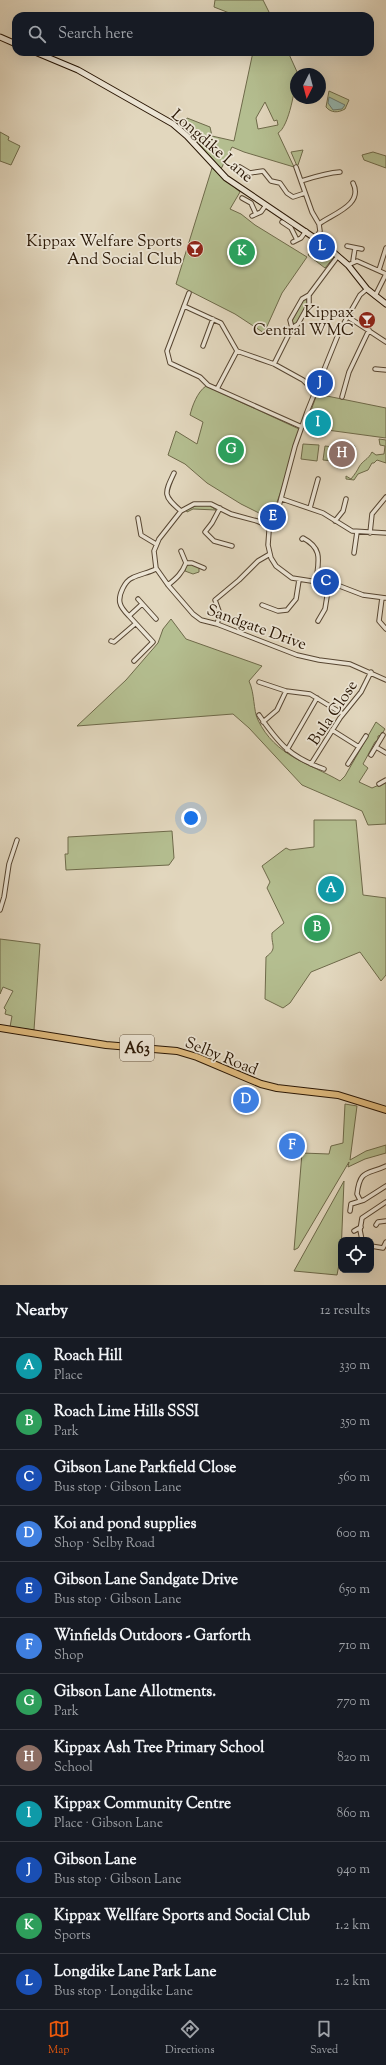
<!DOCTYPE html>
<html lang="en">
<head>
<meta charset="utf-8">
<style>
	:root { --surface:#171b24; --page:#242831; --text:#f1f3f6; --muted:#9ea1a6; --line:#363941; --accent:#ea580c }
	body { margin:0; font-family:"Sorts Mill Goudy",serif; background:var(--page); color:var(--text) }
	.controls { position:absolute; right:12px; bottom:12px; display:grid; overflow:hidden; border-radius:8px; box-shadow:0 4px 16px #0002 }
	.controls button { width:36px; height:36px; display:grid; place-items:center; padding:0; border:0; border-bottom:1px solid var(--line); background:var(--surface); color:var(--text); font:20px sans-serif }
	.compass { position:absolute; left:290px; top:68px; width:36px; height:36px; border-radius:50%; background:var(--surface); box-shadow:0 4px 16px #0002; rotate:186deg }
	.you { position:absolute; left:191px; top:818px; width:14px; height:14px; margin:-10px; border:3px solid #fff; border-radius:50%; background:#1a73e8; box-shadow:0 0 0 6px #1a73e833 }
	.badge { display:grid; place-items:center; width:26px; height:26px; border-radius:50%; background:var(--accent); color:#fff; font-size:13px; font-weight:700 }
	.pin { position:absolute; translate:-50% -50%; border:2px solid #fff; box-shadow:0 1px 4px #0006 }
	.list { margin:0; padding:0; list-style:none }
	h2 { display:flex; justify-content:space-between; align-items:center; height:52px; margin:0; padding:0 16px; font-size:17px }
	h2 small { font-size:13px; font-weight:400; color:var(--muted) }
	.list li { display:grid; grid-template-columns:26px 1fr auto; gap:12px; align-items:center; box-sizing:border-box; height:56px; padding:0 16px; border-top:1px solid var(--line) }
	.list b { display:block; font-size:15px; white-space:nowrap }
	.list p { margin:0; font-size:13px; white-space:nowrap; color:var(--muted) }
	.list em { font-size:13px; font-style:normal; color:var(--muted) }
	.icon { flex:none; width:22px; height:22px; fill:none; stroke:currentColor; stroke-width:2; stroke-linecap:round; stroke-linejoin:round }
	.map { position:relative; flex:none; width:386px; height:1285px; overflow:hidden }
	.search { position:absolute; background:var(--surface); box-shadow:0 4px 16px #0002; left:12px; right:12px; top:12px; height:44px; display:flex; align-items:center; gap:10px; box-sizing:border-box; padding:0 14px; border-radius:12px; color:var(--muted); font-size:15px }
	.sheet { height:724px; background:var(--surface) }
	nav { display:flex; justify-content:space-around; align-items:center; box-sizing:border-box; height:56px; border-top:1px solid var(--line); background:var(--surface); font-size:11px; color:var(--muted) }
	nav a { display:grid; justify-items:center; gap:2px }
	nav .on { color:var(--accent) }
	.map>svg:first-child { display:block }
</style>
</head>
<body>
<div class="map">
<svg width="386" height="1285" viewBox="0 0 386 1285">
	<rect width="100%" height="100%" fill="#e2d7be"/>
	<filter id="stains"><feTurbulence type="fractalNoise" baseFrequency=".005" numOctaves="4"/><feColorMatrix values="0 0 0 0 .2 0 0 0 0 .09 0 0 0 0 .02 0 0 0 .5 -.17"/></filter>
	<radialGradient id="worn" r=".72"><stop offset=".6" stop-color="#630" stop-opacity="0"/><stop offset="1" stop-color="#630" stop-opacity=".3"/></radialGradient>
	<path fill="#b4be90" stroke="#6e6a4a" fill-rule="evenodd" d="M215 0H263L271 16H237L214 7Z
		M253 52H288L298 74H296C296 86 289 127 278 133L294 167 244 152 232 147 221 169 186 129 184 122 187 118 210 127 212 136 234 141ZM265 102 274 121 277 120 278 125 258 129 256 118Z
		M329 91 349 100 345 109C338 113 331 113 326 107Z
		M0 132 9 137 8 140 20 146 11 165 0 161Z
		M303 150 298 165 297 166 291 152Z
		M373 152 386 156V168L364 160 362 155Z
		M212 168 240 192 230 209 241 214 255 225 307 257 282 293 264 333 235 314 176 284Z
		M317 243 334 257 325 268 308 255Z
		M306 299 308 303 297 323 294 325 292 321 303 300Z
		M206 386 299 429 281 491 271 519 241 504 207 483 185 464 168 455 176 431 197 444 203 422 190 415C192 407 197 392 206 386Z
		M317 394 386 408V438L305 427Z
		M379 439 386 440V463L377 460 374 463H372L368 470 358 474 354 480 346 479V476L351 479C355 474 357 471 359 467 363 460 368 460 372 452L376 455 384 454 385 446 380 445Z
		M303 444 319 445 317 461 301 459Z
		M345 444 355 446 349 459 346 457 340 461 339 456 342 454 340 450 342 449V445Z
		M325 446 334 447 333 461 323 460Z
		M198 505H209L216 510 193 509 187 512 186 510Z
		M190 564 199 567V572L193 574 185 571 186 566Z
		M171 619 186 639 262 666 249 681C255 694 253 710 258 720 275 756 309 763 340 781L345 776 376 722 385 729 381 735 378 736V740L375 742 363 764 368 768 359 782 372 788 386 782V824L368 825 362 811 302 785 249 728 233 714 77 726 126 680 158 643 163 629Z
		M314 820H356L363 895 386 898V975L381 981 360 952 311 972 290 1003 283 1008 265 999 266 957C278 948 271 946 272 933L284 923 267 888 270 882 262 866 286 848 290 850 314 847Z
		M172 831 174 858 169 865 66 870 65 854H68V837Z
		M0 939 40 944 34 1030 10 1027 12 1016 5 1014 6 1010 4 1008 13 991 3 987 0 994Z
		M345 1104 357 1106 350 1160 366 1151 386 1145V1153L365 1159 348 1167 349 1162 298 1248 294 1250 302 1153 329 1154 331 1146 343 1143Z
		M344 1181 341 1254 337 1275 294 1271Z"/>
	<path fill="#95b9b4" stroke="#6a786e" d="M329 97 345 105 342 109 333 110 328 103Z"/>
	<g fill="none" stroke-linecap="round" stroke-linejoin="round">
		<g stroke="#574632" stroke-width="5.5">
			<path id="minor" d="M240 167 250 173 263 171 271 181 280 183 287 193 293 197 305 193
				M296 167 312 212 319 224 320 231 316 238
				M301 181C314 177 326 173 340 172
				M242 198 251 203 256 214
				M252 216 261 212 266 205
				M282 222 291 228 297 240
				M319 224C332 214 364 205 353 183
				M293 242 301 238 306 231
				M347 246 362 249
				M353 261 355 248
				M348 265 357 261 386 274
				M379 270 386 248
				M367 289 360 295 340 330 307 412 295 446 279 506 269 531 268 545 271 558 276 566 292 578 337 585 363 595 386 598
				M189 293 167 351 170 363 200 377 208 385 302 427
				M375 296 386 274
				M184 306 221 323 237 351
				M348 317 386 342
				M292 328 290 320 302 299 309 295 338 256
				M203 346 213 319
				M237 351 274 364 303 380 315 392
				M274 364 292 328 298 324 309 304V295
				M375 369 386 370
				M217 389 237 351
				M342 397 349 372 369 330
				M174 473C164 494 163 496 181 511
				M282 499 323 513 352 531 386 533
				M220 508 212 523 205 532 214 541 232 546
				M310 508 318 479
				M138 518 141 535 156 544
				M335 521 343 511 346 499
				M270 527 257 521 231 514 211 504H194L181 511 159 539 154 551 156 568 168 585 193 614 201 620 217 624 297 655 319 660 350 664 386 680
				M370 533 372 514 386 497
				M302 539 303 538C324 549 318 562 316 582
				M354 553 357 532
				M186 563H192L204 568
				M168 585C177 578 182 573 186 563L181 551
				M382 598 379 621 386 629
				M138 599 156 619
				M262 605 278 611 287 610 296 599 299 580
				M129 616C125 612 121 608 120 603 118 595 125 581 132 578 140 574 148 573 156 569
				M318 621 325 609 329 584
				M217 624 220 614 215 600 239 580 258 561 270 554
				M111 641 114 642 135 624
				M134 661 153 642 129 616 142 604
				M259 682 286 691 310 694 343 714
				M259 715C279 744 290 757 324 769
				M263 722 277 710 286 691
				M332 730 359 747
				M376 747 386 753
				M287 750 317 698
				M371 755 383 735
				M311 764 340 718 361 692 371 672
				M348 764 366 736
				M379 784 386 780
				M0 910 4 897 9 864 17 840
				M360 1200 357 1194C360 1169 367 1175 386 1166
				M350 1211 351 1204 364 1200 386 1186
				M376 1225 378 1222 386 1221
				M354 1231 361 1227
				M362 1240 360 1230 362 1218 386 1202
				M371 1246 383 1248 386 1242"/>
		</g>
		<g stroke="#291604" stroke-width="7">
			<path id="secondary" d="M0 37 16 44
				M35 52 78 70 173 124 187 136 226 178 325 245 348 265 367 289 386 304"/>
		</g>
		<g stroke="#291604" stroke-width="8">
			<path id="trunk" d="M0 1028 106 1045 177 1051 197 1057 261 1084 277 1088 338 1095 386 1110"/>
		</g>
		<use href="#minor" stroke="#ece5d5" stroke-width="3.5"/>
		<use href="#secondary" stroke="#ece5d5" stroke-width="5"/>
		<use href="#trunk" stroke="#e1bc7f" stroke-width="6"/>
	</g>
	<defs>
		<g id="bar-disc" transform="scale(0.9)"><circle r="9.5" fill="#8f2418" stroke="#ece5d5"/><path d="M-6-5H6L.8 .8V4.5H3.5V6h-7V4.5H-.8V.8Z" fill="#fff"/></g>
	</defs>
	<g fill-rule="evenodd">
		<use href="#bar-disc" x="195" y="249"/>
		<use href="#bar-disc" x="367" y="320"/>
	</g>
	<g text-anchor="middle" stroke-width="3.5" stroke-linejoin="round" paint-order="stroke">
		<rect fill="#ece5d5" stroke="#645443" stroke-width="1" x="120" y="1035" width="34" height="26" rx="3"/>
		<g font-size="15" font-weight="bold" fill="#291604">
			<text x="137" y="1053">A63</text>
		</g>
		<g font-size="16" fill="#291604" stroke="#ece5d5">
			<text transform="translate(213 145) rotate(41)" y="6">Longdike Lane</text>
			<text transform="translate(257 626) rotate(20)" y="6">Sandgate Drive</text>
			<text transform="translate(332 712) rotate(-56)" y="6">Bula Close</text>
			<text transform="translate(222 1055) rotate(22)" y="6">Selby Road</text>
		</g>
		<g font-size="16" fill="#291604" stroke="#ece5d5" text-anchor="end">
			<text x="182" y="246">Kippax Welfare Sports<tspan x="182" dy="18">And Social Club</tspan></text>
			<text x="354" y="317">Kippax<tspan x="354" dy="18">Central WMC</tspan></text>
		</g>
	</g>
	<rect width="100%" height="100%" filter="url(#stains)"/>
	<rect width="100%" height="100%" fill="url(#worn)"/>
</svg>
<div class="controls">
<button><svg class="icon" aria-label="locate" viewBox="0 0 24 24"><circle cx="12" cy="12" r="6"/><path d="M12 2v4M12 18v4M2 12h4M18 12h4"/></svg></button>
</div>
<svg class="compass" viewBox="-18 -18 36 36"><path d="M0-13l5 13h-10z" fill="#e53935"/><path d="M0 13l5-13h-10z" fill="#9ea1a6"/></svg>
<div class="you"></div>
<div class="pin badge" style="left:331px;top:889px;background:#0f9aa8">A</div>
<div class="pin badge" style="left:317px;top:928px;background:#2e9e5b">B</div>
<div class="pin badge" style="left:326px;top:582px;background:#1a4fb4">C</div>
<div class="pin badge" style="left:246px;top:1100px;background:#3f7fe0">D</div>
<div class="pin badge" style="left:273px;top:517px;background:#1a4fb4">E</div>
<div class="pin badge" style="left:292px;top:1146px;background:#3f7fe0">F</div>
<div class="pin badge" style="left:231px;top:450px;background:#2e9e5b">G</div>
<div class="pin badge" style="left:342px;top:454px;background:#8d6e63">H</div>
<div class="pin badge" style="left:318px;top:423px;background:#0f9aa8">I</div>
<div class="pin badge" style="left:320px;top:383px;background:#1a4fb4">J</div>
<div class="pin badge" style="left:242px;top:252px;background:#2e9e5b">K</div>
<div class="pin badge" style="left:322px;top:247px;background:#1a4fb4">L</div>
<div class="search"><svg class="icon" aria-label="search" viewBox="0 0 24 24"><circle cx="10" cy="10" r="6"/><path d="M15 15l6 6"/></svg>Search here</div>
</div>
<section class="sheet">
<h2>Nearby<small>12 results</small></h2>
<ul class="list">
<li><span class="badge" style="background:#0f9aa8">A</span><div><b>Roach Hill</b><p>Place</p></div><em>330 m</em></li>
<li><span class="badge" style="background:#2e9e5b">B</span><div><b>Roach Lime Hills SSSI</b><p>Park</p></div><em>350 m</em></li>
<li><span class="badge" style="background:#1a4fb4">C</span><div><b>Gibson Lane Parkfield Close</b><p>Bus stop · Gibson Lane</p></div><em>560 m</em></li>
<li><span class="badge" style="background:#3f7fe0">D</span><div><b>Koi and pond supplies</b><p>Shop · Selby Road</p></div><em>600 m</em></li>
<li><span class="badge" style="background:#1a4fb4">E</span><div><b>Gibson Lane Sandgate Drive</b><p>Bus stop · Gibson Lane</p></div><em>650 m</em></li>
<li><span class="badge" style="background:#3f7fe0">F</span><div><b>Winfields Outdoors - Garforth</b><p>Shop</p></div><em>710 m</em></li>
<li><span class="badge" style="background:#2e9e5b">G</span><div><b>Gibson Lane Allotments.</b><p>Park</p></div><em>770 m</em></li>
<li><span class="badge" style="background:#8d6e63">H</span><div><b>Kippax Ash Tree Primary School</b><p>School</p></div><em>820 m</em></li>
<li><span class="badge" style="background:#0f9aa8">I</span><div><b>Kippax Community Centre</b><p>Place · Gibson Lane</p></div><em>860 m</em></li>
<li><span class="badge" style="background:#1a4fb4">J</span><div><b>Gibson Lane</b><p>Bus stop · Gibson Lane</p></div><em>940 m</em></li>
<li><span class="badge" style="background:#2e9e5b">K</span><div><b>Kippax Wellfare Sports and Social Club</b><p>Sports</p></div><em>1.2 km</em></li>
<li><span class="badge" style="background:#1a4fb4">L</span><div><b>Longdike Lane Park Lane</b><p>Bus stop · Longdike Lane</p></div><em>1.2 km</em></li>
</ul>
</section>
<nav>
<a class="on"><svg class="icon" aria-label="map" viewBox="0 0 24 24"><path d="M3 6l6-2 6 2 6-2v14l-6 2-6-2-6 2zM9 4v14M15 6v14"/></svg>Map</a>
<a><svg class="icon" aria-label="directions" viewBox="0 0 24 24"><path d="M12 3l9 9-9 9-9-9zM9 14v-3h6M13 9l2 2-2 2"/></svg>Directions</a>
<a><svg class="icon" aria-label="saved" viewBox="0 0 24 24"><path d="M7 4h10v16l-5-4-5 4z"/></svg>Saved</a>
</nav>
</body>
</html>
